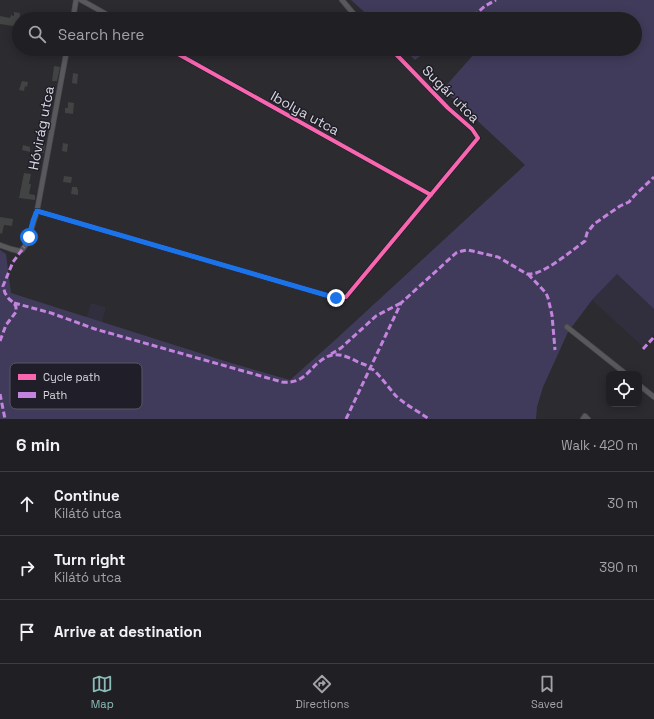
<!DOCTYPE html>
<html lang="en">
<head>
<meta charset="utf-8">
<style>
	:root { --surface:#202024; --page:#2d2d31; --text:#f1f3f6; --muted:#a2a3a6; --line:#3d3e41; --accent:#8bbbb9 }
	body { margin:0; font-family:"Space Grotesk",sans-serif; background:var(--page); color:var(--text) }
	.controls { position:absolute; right:12px; bottom:12px; display:grid; overflow:hidden; border-radius:8px; box-shadow:0 2px 10px #0003 }
	.controls button { width:36px; height:36px; display:grid; place-items:center; padding:0; border:0; border-bottom:1px solid var(--line); background:var(--surface); color:var(--text); font:20px sans-serif }
	.stop { position:absolute; width:12px; height:12px; margin:-9px; border:3px solid #1a73e8; border-radius:50%; background:#fff }
	.stop.end { background:#1a73e8; border-color:#fff; box-shadow:0 1px 4px #0008 }
	.list { margin:0; padding:0; list-style:none }
	h2 { display:flex; justify-content:space-between; align-items:center; height:52px; margin:0; padding:0 16px; font-size:17px }
	h2 small { font-size:13px; font-weight:400; color:var(--muted) }
	.list li { display:grid; grid-template-columns:26px 1fr auto; gap:12px; align-items:center; box-sizing:border-box; height:64px; padding:0 16px; border-top:1px solid var(--line) }
	.list b { display:block; font-size:15px; white-space:nowrap }
	.list p { margin:0; font-size:13px; white-space:nowrap; color:var(--muted) }
	.list em { font-size:13px; font-style:normal; color:var(--muted) }
	.icon { flex:none; width:22px; height:22px; fill:none; stroke:currentColor; stroke-width:2; stroke-linecap:round; stroke-linejoin:round }
	.map { position:relative; flex:none; width:654px; height:419px; overflow:hidden }
	.search { position:absolute; background:var(--surface); box-shadow:0 2px 10px #0003; left:12px; right:12px; top:12px; height:44px; display:flex; align-items:center; gap:10px; box-sizing:border-box; padding:0 14px; border-radius:22px; color:var(--muted); font-size:15px }
	.sheet { height:244px; background:var(--surface) }
	nav { display:flex; justify-content:space-around; align-items:center; box-sizing:border-box; height:56px; border-top:1px solid var(--line); background:var(--surface); font-size:11px; color:var(--muted) }
	nav a { display:grid; justify-items:center; gap:2px }
	nav .on { color:var(--accent) }
	.map>svg:first-child { display:block }
</style>
</head>
<body>
<div class="map">
<svg width="654" height="419" viewBox="0 0 654 419">
	<rect width="100%" height="100%" fill="#2b2b30"/>
	<path fill="#312e3e" d="M617 274 654 309V334L643 347 592 300Z
		M91 303 106 307 102 323 86 319Z"/>
	<path fill="#403b5a" d="M351 0H654V309L617 274 592 300 568 332 543 387 537 407 536 419H0V250L6 254 11 293 231 363 290 380 334 341 525 165 443 89 475 53 471 49H635V19H372Z
		M404 49H429L415 60Z"/>
	<path fill="#424343" d="M14 12 20 13 19 27 0 24V16L10 18 11 15 14 16Z
		M54 66 60 67 57 81H52Z
		M73 73 78 74 77 84 72 83Z
		M22 81 28 82 27 87 25 86 24 91 19 90Z
		M68 102 74 103 73 114 65 113V108H68Z
		M37 142 45 144 44 153 35 151Z
		M63 143 68 144 67 152 62 151Z
		M23 145 30 147V152L22 150Z
		M24 173 31 174 29 184H31L29 194 35 195V200L19 198Z
		M64 176 72 177 71 183 63 182Z
		M72 187H77V189H78V195L71 194Z
		M0 217 13 219 12 226 4 225 2 234 0 233Z"/>
	<g fill="none" stroke-linecap="round" stroke-linejoin="round">
		<g stroke="#47474c" stroke-width="6">
			<path id="minor" d="M81 0 115 19
				M342 0 358 19
				M73 19 76 0
				M169 49 431 195
				M37 211 336 298 346 297 478 138 472 129 448 108 391 49
				M0 245 11 249 19 251 22 250 27 243 37 211 67 49
				M567 327 626 374
				M639 385 654 397
				M583 419 585 416 588 419"/>
		</g>
		<use href="#minor" stroke="#59595d" stroke-width="4.5"/>
		<path stroke="#c483df" stroke-width="3" stroke-dasharray="6 3" stroke-linecap="butt" d="M464 19 476 14 485 6 496 0
			M528 274 546 293 548 298 552 315 555 350
			M14 303 51 313 95 329 282 382C305 384 307 370 323 359 336 350 348 357 360 363 364 364 368 366 371 368 381 376 388 387 396 396 406 405 419 412 429 419
			M0 341 6 325 16 312V307L14 303 9 299 5 293 3 286 13 262 24 247
			M643 349 654 337
			M331 354 341 348 376 316 401 303
			M0 394 5 419
			M346 419 401 303 456 253 462 251 468 250 498 257 527 274C530 274 533 274 536 273 553 267 571 251 585 241L587 233 594 224 620 206 629 202 634 196 654 177"/>
		<g stroke="#201e29" stroke-width="6">
			<path id="cycleway" d="M169 49 431 195
				M37 211 336 298 346 297 478 138 472 129 448 108 391 49"/>
		</g>
		<use href="#cycleway" stroke="#f766af" stroke-width="4"/>
	</g>
	<g fill="none" stroke-linecap="round" stroke-linejoin="round">
		<path stroke="#1a73e8" stroke-width="5" d="M29 237 33 221 37 211 336 298"/>
	</g>
	<g text-anchor="middle" stroke-width="3" stroke-linejoin="round" paint-order="stroke">
		<g font-size="14" fill="#d9d8df" stroke="#201e29">
			<text transform="translate(451 94) rotate(45)" y="5">Sugár utca</text>
			<text transform="translate(305 113) rotate(29)" y="5">Ibolya utca</text>
			<text transform="translate(41 128) rotate(-79)" y="5">Hóvirág utca</text>
		</g>
	</g>
	<rect x="10" y="363" width="132" height="46" rx="6" fill="#201e29" stroke="#585660" stroke-width="1"/>
	<rect x="18" y="374" width="18" height="6" fill="#f766af"/>
	<rect x="18" y="392" width="18" height="6" fill="#c483df"/>
	<g font-size="11" fill="#d9d8df">
		<text x="43" y="381">Cycle path</text>
		<text x="43" y="399">Path</text>
	</g>
</svg>
<div class="controls">
<button><svg class="icon" aria-label="locate" viewBox="0 0 24 24"><circle cx="12" cy="12" r="6"/><path d="M12 2v4M12 18v4M2 12h4M18 12h4"/></svg></button>
</div>
<div class="stop" style="left:29px;top:237px"></div>
<div class="stop end" style="left:336px;top:298px"></div>
<div class="search"><svg class="icon" aria-label="search" viewBox="0 0 24 24"><circle cx="10" cy="10" r="6"/><path d="M15 15l6 6"/></svg>Search here</div>
</div>
<section class="sheet">
<h2>6 min<small>Walk · 420 m</small></h2>
<ul class="list">
<li><svg class="icon" aria-label="ahead" viewBox="0 0 24 24"><path d="M12 20V5M6 11l6-6 6 6"/></svg><div><b>Continue</b><p>Kilátó utca</p></div><em>30 m</em></li>
<li><svg class="icon" aria-label="right" viewBox="0 0 24 24"><path d="M7 20v-9h11M14 6l5 5-5 5"/></svg><div><b>Turn right</b><p>Kilátó utca</p></div><em>390 m</em></li>
<li><svg class="icon" aria-label="arrive" viewBox="0 0 24 24"><path d="M6 21V4h12l-3 4 3 4H6"/></svg><div><b>Arrive at destination</b></div></li>
</ul>
</section>
<nav>
<a class="on"><svg class="icon" aria-label="map" viewBox="0 0 24 24"><path d="M3 6l6-2 6 2 6-2v14l-6 2-6-2-6 2zM9 4v14M15 6v14"/></svg>Map</a>
<a><svg class="icon" aria-label="directions" viewBox="0 0 24 24"><path d="M12 3l9 9-9 9-9-9zM9 14v-3h6M13 9l2 2-2 2"/></svg>Directions</a>
<a><svg class="icon" aria-label="saved" viewBox="0 0 24 24"><path d="M7 4h10v16l-5-4-5 4z"/></svg>Saved</a>
</nav>
</body>
</html>
